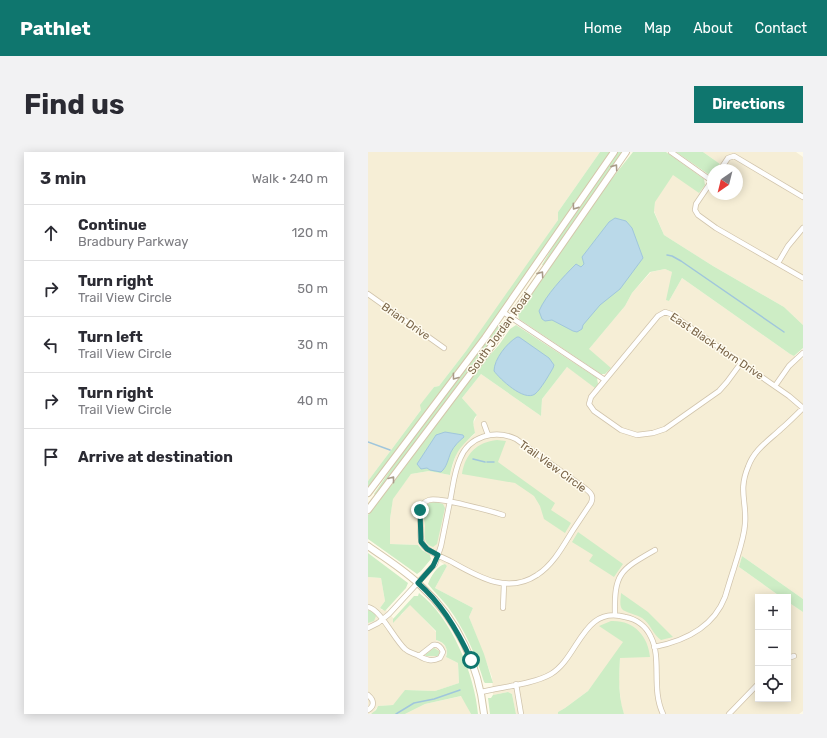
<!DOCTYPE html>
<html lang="en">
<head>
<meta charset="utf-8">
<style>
	:root { --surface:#fff; --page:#f2f2f3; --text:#2b2b33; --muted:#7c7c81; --line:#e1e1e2; --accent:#0f766e }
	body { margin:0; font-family:Rubik,sans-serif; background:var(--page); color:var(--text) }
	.controls { position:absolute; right:12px; bottom:12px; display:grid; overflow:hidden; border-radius:0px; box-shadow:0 2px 10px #0003 }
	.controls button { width:36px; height:36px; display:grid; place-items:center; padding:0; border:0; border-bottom:1px solid var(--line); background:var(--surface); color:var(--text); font:20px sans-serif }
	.compass { position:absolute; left:339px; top:12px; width:36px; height:36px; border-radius:50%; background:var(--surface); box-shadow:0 2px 10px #0003; rotate:215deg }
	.stop { position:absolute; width:12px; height:12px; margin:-9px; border:3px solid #0f766e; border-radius:50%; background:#fff }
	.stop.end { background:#0f766e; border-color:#fff; box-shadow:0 1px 4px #0008 }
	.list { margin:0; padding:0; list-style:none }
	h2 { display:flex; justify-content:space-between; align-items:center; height:52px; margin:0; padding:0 16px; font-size:17px }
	h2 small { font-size:13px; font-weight:400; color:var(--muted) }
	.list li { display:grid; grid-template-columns:26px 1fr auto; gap:12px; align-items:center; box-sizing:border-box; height:56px; padding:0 16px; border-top:1px solid var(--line) }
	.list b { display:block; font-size:15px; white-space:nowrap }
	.list p { margin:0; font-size:13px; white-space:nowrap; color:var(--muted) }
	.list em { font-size:13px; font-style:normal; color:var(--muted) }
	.icon { flex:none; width:22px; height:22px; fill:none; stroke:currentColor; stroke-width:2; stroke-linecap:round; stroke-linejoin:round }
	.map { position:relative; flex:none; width:435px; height:562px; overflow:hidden; border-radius:0px }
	header { display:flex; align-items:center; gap:24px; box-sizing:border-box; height:56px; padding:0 20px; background:var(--accent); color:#fff }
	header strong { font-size:19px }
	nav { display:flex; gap:22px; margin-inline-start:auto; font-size:14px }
	.intro { display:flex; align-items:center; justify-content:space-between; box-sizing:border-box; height:96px; padding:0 24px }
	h1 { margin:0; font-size:28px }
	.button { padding:10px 18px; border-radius:0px; background:var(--accent); color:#fff; font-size:14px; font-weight:700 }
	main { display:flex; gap:24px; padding:0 24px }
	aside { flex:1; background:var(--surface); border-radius:0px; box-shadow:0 2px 10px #0003 }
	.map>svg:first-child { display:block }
</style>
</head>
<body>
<header>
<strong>Pathlet</strong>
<nav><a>Home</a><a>Map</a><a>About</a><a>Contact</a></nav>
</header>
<div class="intro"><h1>Find us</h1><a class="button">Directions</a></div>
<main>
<aside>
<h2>3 min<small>Walk · 240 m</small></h2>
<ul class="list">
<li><svg class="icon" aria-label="ahead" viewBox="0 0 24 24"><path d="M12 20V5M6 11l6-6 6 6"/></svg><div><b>Continue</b><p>Bradbury Parkway</p></div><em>120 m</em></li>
<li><svg class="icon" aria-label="right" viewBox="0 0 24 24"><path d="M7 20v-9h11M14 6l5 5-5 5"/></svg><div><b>Turn right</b><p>Trail View Circle</p></div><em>50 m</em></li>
<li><svg class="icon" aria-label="left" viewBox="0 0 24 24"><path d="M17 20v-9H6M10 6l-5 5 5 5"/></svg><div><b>Turn left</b><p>Trail View Circle</p></div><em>30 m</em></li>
<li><svg class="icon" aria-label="right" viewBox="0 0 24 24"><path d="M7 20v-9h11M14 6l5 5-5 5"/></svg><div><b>Turn right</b><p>Trail View Circle</p></div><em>40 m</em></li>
<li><svg class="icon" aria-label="arrive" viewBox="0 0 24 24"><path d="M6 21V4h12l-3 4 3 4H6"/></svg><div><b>Arrive at destination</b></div></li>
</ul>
</aside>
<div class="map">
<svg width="435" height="562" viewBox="0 0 435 562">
	<rect width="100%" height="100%" fill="#fefae8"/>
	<path fill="#f6eed6" d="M0 0H232L190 60V68L158 116 98 199 71 234 66 235 53 253V258L0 329Z
		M335 0H428L435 5V173L416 155 345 114 296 83 286 59 287 49 305 22 337 33 345 21V42H369V18H347L352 12Z
		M297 117 304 120 301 149 314 126 422 202 435 207V447L374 404 371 415 413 445H390V547H420V450L435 460V559L431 562H256L253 553 251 530 252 506H245L220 539 197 556 190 560V562H148L144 542 140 540 125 543 124 525 101 465 105 456 67 436 79 414 57 400 50 393 22 392V367L25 346 43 322 61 319 82 323 89 299 98 289 107 282 105 272 109 263 94 246 113 222 173 264 174 247 199 215 230 232 237 222 239 221 220 198 257 154 264 141 283 120Z
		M0 425 13 426 17 449 12 456 14 458H18L26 467 34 462 42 452 68 480V488L74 491 78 495 79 499 78 505 90 511 91 531 67 539 38 538 25 553 10 554 5 561 0 562Z
		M94 544 103 562H37L57 552Z"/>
	<path fill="#cdedc5" d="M232 0H242L126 168 0 336V329L53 258 52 253 66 235 71 234 98 199 190 68V60Z
		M250 0H254L176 113H174L188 89Z
		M265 0H298L336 27 337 33 331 41 305 23 287 50 286 60 296 83 345 114 416 155 435 173V196L426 204 422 202 314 126 301 149 298 148 304 120 297 117 282 120 264 141 257 154 221 197 243 216 237 222H233L151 167 150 163 151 160 212 70 242 29Z
		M308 0H335L352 12 347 18H345V21L340 22Z
		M135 170C134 179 108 209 100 219 69 260 39 302 7 343L6 342 31 305 129 175Z
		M148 173 229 226 230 232 227 236 199 215 174 247 173 264 113 222 94 246 109 263C103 269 106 274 107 281 90 297 87 301 82 323L61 319 43 322 25 347 22 367V392L50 393 54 398 62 403 63 407 53 419 49 422 0 387V363L37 315 65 276 108 218 131 193 142 177Z
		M129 288 138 289 130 310 187 351 183 358 203 371 197 381 176 367 172 354 166 344 147 331 94 322C97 302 109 290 129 288Z
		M68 350 75 352 77 356 69 392 65 395C54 391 57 383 57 374 56 362 51 351 68 350Z
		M210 380 255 412 246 425 221 409 225 403 204 390Z
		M0 401 40 431 38 436 17 459 12 456 17 449 13 426 0 425Z
		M374 404 435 447V460L420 450V445H413L371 415Z
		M77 412 79 414 67 436 105 456 101 465 116 502 125 531H117L116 530C108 503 97 478 80 455 74 447 66 440 60 432 63 424 69 414 77 412Z
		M51 441C83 465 107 523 110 562H103L93 544 57 552 37 562H3L8 558 10 554 25 553 37 538 67 539 91 531 90 511 78 505C81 496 76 490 68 488V479L42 453 25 471V467L46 444H50Z
		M253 441 280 460 305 485 293 488C285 483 283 472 274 466 270 463 256 460 254 457 251 453 253 445 253 441Z
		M0 458 5 460 8 464 6 469 0 471Z
		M243 469C266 468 280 484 282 505L252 506C251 525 250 544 256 562H190V560L197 556 220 539 255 490 231 474Z
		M66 496 71 499V501L70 504H58L57 503Z
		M140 540 144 542 148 562H122L120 546H123L125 543Z"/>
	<path fill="#bad9e9" stroke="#a0c6dc" d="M247 66 258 69 264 76 275 106 252 137 232 153 215 173 214 177 209 180 205 179 184 168 177 169 174 167 171 159C178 143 195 125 208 112L213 115 216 112 214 105 241 70Z
		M149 185H151L181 206 186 213 185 216C181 223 173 237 167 242 156 250 132 227 126 219 126 207 139 191 149 185Z
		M77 280 95 283 96 285C91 289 86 294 83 300 80 307 79 315 73 320L62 318 59 316 53 317 49 312 68 283Z"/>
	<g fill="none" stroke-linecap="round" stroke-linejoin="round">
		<path stroke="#a0c6dc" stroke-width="1.5" d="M299 103 304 104 313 109 416 180
			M0 290 22 298
			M105 307 117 310
			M119 310H126
			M28 562 46 551 66 547 92 538"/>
		<g stroke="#d1c4ac" stroke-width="6">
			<path id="street" d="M303 0 344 29
				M352 18 360 6 366 4 435 45
				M345 27 328 52 327 58 330 63 348 76 435 126
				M410 111 420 94 435 76
				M0 142 76 196
				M135 160 237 228
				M373 211 359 230 351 239 297 277 285 281 269 283 253 278 226 259 221 252 223 245 290 164 297 160 303 162 421 244 435 256
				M407 234 421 214 435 201
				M116 272 120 283
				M0 455C13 458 26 487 37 497 41 501 46 501 51 504 58 508 64 510 72 506L75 500C73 495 70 492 65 493L51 504
				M135 456 136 432
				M247 463C246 421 252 418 287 398
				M0 476 10 471 21 462 67 412C69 406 71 400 73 394 76 379 79 364 82 349 85 335 86 320 92 307 101 284 127 277 148 287L218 337C223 341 226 344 223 351 217 360 211 369 205 378 195 394 185 413 169 423 139 443 109 424 82 409 74 405 62 401 56 394 50 387 54 376 52 368 51 360 52 351 61 348 71 345 123 359 135 363
				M286 495C317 489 345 476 357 445 360 435 363 425 366 416 370 402 376 387 377 372 379 350 370 339 380 315 386 298 400 289 413 277 421 270 428 263 435 256
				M420 506 426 504
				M148 532 153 562
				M113 540C133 535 166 532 183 522 211 505 215 453 257 465 268 467 278 474 283 485 294 507 283 537 295 562
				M0 543C6 548 7 554 0 558
				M361 562 390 532"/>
		</g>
		<g stroke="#d4c6aa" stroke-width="8">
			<path id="secondary" d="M0 341 117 186 246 0
				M0 358 125 192 258 0
				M0 394C18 407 38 419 54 435 90 468 111 514 116 562"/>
		</g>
		<use href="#street" stroke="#fff" stroke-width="4.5"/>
		<use href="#secondary" stroke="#fff" stroke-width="6"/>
	</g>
	<defs><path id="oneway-chevron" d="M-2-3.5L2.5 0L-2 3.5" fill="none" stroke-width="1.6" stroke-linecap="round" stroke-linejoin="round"/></defs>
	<g stroke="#a99b89">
		<use href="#oneway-chevron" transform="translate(247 15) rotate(-55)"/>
		<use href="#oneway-chevron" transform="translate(207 55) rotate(125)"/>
		<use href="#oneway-chevron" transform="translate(173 122) rotate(-55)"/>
		<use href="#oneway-chevron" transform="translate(87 225) rotate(127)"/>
		<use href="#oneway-chevron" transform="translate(24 327) rotate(-52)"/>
	</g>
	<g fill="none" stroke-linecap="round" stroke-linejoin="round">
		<path stroke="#0f766e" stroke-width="5" d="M52 358 53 390 59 397 70 403 65 414 50 431C74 452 90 479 103 508"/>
	</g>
	<g text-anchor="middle" stroke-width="3" stroke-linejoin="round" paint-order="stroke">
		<g font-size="11" fill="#7a6549" stroke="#fffcf0">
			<text transform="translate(38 169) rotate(35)" y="4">Brian Drive</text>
			<text transform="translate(131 181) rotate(-54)" y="4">South Jordan Road</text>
			<text transform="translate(349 194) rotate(34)" y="4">East Black Horn Drive</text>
			<text transform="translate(185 314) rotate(36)" y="4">Trail View Circle</text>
		</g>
	</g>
</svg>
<div class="controls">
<button>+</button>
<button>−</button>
<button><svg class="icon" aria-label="locate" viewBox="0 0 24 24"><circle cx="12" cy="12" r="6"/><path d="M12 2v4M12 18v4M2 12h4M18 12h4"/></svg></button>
</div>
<svg class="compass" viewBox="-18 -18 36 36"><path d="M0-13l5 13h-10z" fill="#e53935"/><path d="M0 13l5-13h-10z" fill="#7c7c81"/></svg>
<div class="stop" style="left:103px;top:508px"></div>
<div class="stop end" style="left:52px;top:358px"></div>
</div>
</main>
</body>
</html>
